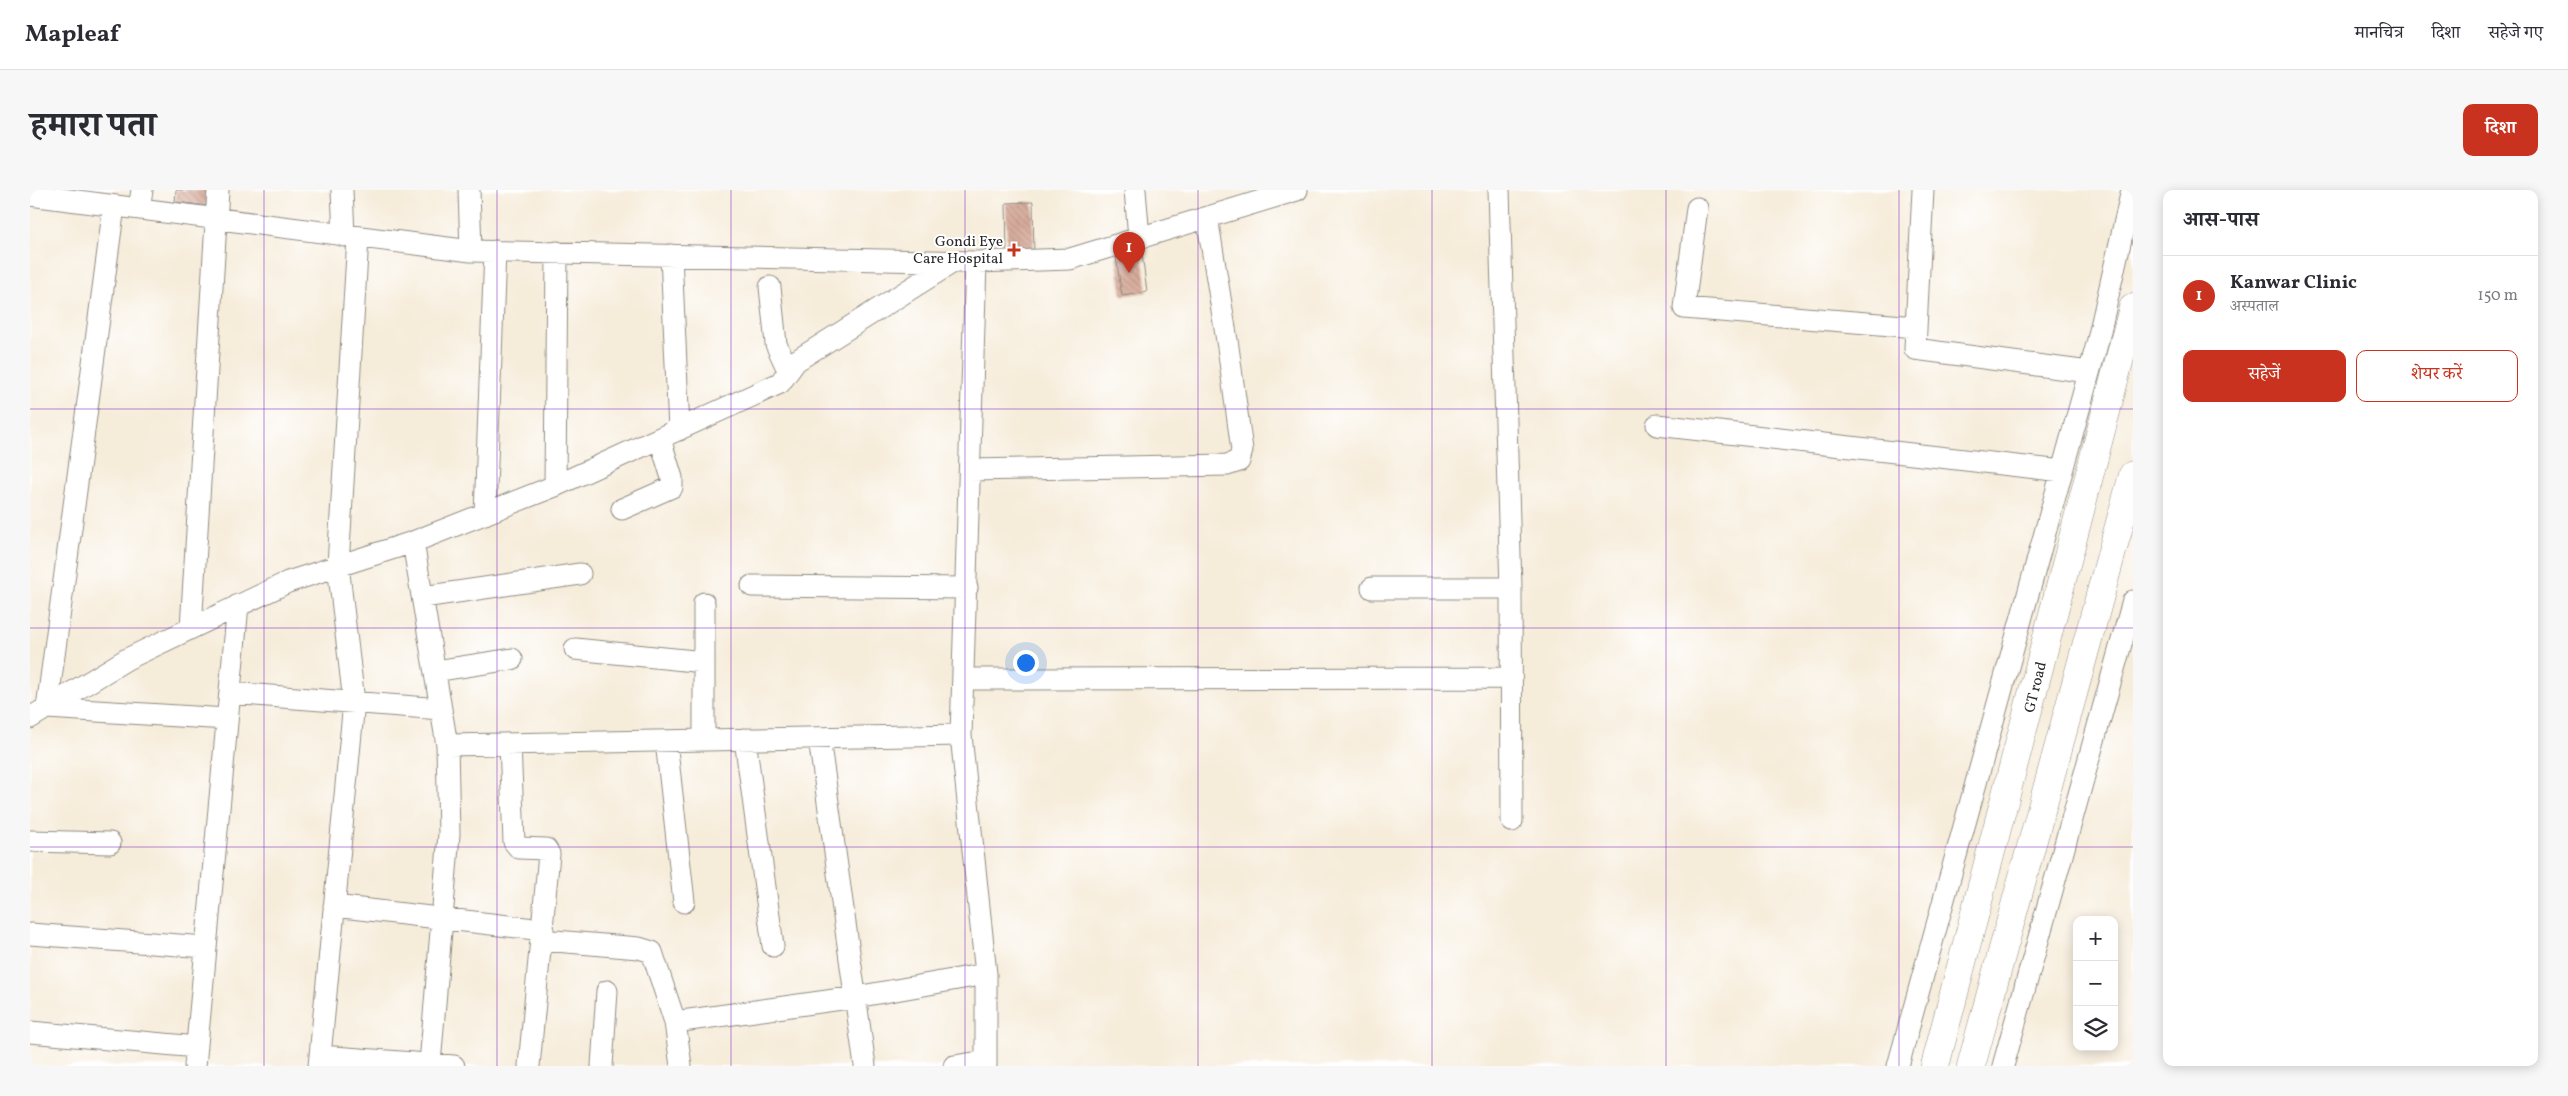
<!DOCTYPE html>
<html lang="hi">
<head>
<meta charset="utf-8">
<style>
	:root { --surface:#fff; --page:#f7f7f7; --text:#2b2b33; --muted:#7c7c81; --line:#e1e1e2; --accent:#c8321e }
	body { margin:0; font-family:Vollkorn,"Noto Serif Devanagari",serif; background:var(--page); color:var(--text) }
	.controls { position:absolute; right:15px; bottom:15px; display:grid; overflow:hidden; border-radius:10px; box-shadow:0 2px 12px #0003 }
	.controls button { width:45px; height:45px; display:grid; place-items:center; padding:0; border:0; border-bottom:1px solid var(--line); background:var(--surface); color:var(--text); font:25px sans-serif }
	.you { position:absolute; left:995px; top:472px; width:18px; height:18px; margin:-12px; border:4px solid #fff; border-radius:50%; background:#1a73e8; box-shadow:0 0 0 8px #1a73e833 }
	.badge { display:grid; place-items:center; width:32px; height:32px; border-radius:50%; background:var(--accent); color:#fff; font-size:16px; font-weight:700 }
	.pin { position:absolute; translate:-50% -41px; filter:drop-shadow(0 1px 2px #0008) }
	.pin::after { content:''; position:absolute; top:26px; width:18px; height:15px; background:inherit; clip-path:polygon(0 0,100% 0,50% 100%) }
	.list { margin:0; padding:0; list-style:none }
	h2 { display:flex; justify-content:space-between; align-items:center; height:65px; margin:0; padding:0 20px; font-size:21px }
	h2 small { font-size:16px; font-weight:400; color:var(--muted) }
	.list li { display:grid; grid-template-columns:32px 1fr auto; gap:15px; align-items:center; box-sizing:border-box; height:80px; padding:0 20px; border-top:1px solid var(--line) }
	.list b { display:block; font-size:19px; white-space:nowrap }
	.list p { margin:0; font-size:16px; white-space:nowrap; color:var(--muted) }
	.list em { font-size:16px; font-style:normal; color:var(--muted) }
	.actions { display:flex; gap:10px; padding:15px 20px }
	.actions a { flex:1; padding:11px 0; border:1px solid var(--accent); border-radius:10px; text-align:center; font-size:18px; color:var(--accent) }
	.actions .main { background:var(--accent); color:#fff }
	.icon { flex:none; width:28px; height:28px; fill:none; stroke:currentColor; stroke-width:2; stroke-linecap:round; stroke-linejoin:round }
	.map { position:relative; flex:none; width:2103px; height:876px; overflow:hidden; border-radius:10px }
	header { display:flex; align-items:center; gap:30px; box-sizing:border-box; height:70px; padding:0 25px; background:var(--surface); border-bottom:1px solid var(--line) }
	header strong { font-size:24px }
	nav { display:flex; gap:28px; margin-inline-start:auto; font-size:18px }
	.intro { display:flex; align-items:center; justify-content:space-between; box-sizing:border-box; height:120px; padding:0 30px }
	h1 { margin:0; font-size:35px }
	.button { padding:12px 22px; border-radius:10px; background:var(--accent); color:#fff; font-size:18px; font-weight:700 }
	main { display:flex; gap:30px; padding:0 30px }
	aside { flex:1; background:var(--surface); border-radius:10px; box-shadow:0 2px 12px #0003 }
	.map>svg:first-child { display:block }
</style>
</head>
<body>
<header>
<strong>Mapleaf</strong>
<nav><a>मानचित्र</a><a>दिशा</a><a>सहेजे गए</a></nav>
</header>
<div class="intro"><h1>हमारा पता</h1><a class="button">दिशा</a></div>
<main>
<div class="map">
<svg width="2103" height="876" viewBox="0 0 2103 876">
	<defs>
		<pattern id="building-back-hatch" width="6" height="6" patternUnits="userSpaceOnUse" patternTransform="scale(1.25)"><rect width="6" height="6" fill="#d3a18e"/><path d="M-1 5l2 2M0 0l6 6M5-1l2 2" fill="none" stroke="#ab8374"/></pattern>
	</defs>
	<rect width="100%" height="100%" fill="#fff"/>
	<filter id="ink" filterUnits="userSpaceOnUse"><feTurbulence type="fractalNoise" baseFrequency=".02" numOctaves="2"/><feDisplacementMap in="SourceGraphic" scale="10" xChannelSelector="R" yChannelSelector="G"/><feConvolveMatrix kernelMatrix="1 2 1 2 8 2 1 2 1" color-interpolation-filters="sRGB"/></filter>
	<filter id="wash" filterUnits="userSpaceOnUse"><feTurbulence type="fractalNoise" baseFrequency=".0096" numOctaves="4" result="noise"/><feDisplacementMap in="SourceGraphic" scale="20" xChannelSelector="R" yChannelSelector="G"/><feGaussianBlur stdDeviation="1.12" result="paint"/><feColorMatrix in="noise" values="0 0 0 0 0 0 0 0 0 0 0 0 0 0 0 0 0 1.4 0 .05"/><feComposite in="paint" operator="in"/></filter>
	<g filter="url(#wash)">
		<rect width="100%" height="100%" fill="#f6ecda"/>
		<g id="blocks">
			<path fill="url(#building-back-hatch)" d="M146 0H181L179 16 145 12Z
				M1003 12 1004 67 977 68 976 13Z
				M1112 64 1117 102 1092 106 1086 67Z"/>
		</g>
	</g>
	<g filter="url(#ink)">
		<use href="#blocks" fill-opacity="0" stroke="#908c82" stroke-width="1"/>
		<g fill="none" stroke-linecap="round" stroke-linejoin="round">
			<g stroke="#908c82" stroke-width="23">
				<path id="minor" d="M312 0 314 46
					M439 0 441 61
					M1105 0 1109 48
					M1469 0 1481 398 1482 631
					M1893 0 1885 159 2059 182
					M0 5 441 61 946 72 1040 69 1267 0
					M84 16 17 518 197 529
					M1667 18 1654 118 1886 137
					M109 19 112 0
					M641 65 649 240
					M946 72 931 545 956 784V876
					M740 97 746 154 758 180
					M1627 235 2032 281
					M940 280 1197 275 1209 271 1212 260 1198 157 1177 27
					M525 296 750 193 766 171 923 72
					M592 319 642 297V288L630 249
					M455 324 465 61
					M383 352 417 555 419 644 400 874
					M722 396 937 398
					M1342 398H1481
					M393 407 550 384
					M674 413V550
					M161 438 188 0
					M545 459 674 472
					M405 481 482 469
					M933 489 1481 488
					M200 503 411 519
					M0 528 97 469 258 392 383 352 525 296 527 62
					M789 548 835 876
					M715 549 743 756
					M636 551 654 712
					M480 554 484 652 489 658 516 659 519 664 499 876
					M417 555 931 545
					M0 651 80 653
					M304 716 513 740
					M0 744 176 757
					M513 750 609 758 622 762 645 832 651 876
					M645 832 826 807 956 784
					M0 842 167 857
					M290 866 424 876
					M165 876 208 415
					M289 876 324 512 308 375 328 48
					M572 876 577 801
					M924 876 956 871
					M1868 876 2067 154 2102 0
					M1973 876 2103 411"/>
			</g>
			<g stroke="#908c82" stroke-width="29">
				<path id="highway" d="M1905 876 2103 118
					M1941 876 2103 285"/>
			</g>
			<use href="#minor" stroke="#fff" stroke-width="21"/>
			<use href="#highway" stroke="#fff" stroke-width="28"/>
		</g>
	</g>
	<path fill="none" stroke="#7b2cbf" stroke-width="1" stroke-opacity="0.55" d="M234 0V876M467 0V876M701 0V876M935 0V876M1168 0V876M1402 0V876M1636 0V876M1869 0V876M0 219H2103M0 438H2103M0 657H2103"/>
	<path fill="#c8321e" stroke="#fff" stroke-width="2" d="M981.5 52.5h5v5h5v5h-5v5h-5v-5h-5v-5h5z"/>
	<g text-anchor="middle" stroke-width="4" stroke-linejoin="round" paint-order="stroke">
		<g font-size="15" fill="#2b2b2b" stroke="#fff" text-anchor="end">
			<text x="973" y="56">Gondi Eye<tspan x="973" dy="17">Care Hospital</tspan></text>
		</g>
		<g font-size="15" fill="#2b2b2b" stroke="#fff">
			<text transform="translate(2005 497) rotate(-76)" y="5">GT road</text>
		</g>
	</g>
</svg>
<div class="controls">
<button>+</button>
<button>−</button>
<button><svg class="icon" aria-label="layers" viewBox="0 0 24 24"><path d="M12 4l9 5-9 5-9-5zM3 14l9 5 9-5"/></svg></button>
</div>
<div class="you"></div>
<div class="pin badge" style="left:1099px;top:83px">1</div>
</div>
<aside>
<h2>आस-पास<small></small></h2>
<ul class="list">
<li><span class="badge">1</span><div><b>Kanwar Clinic</b><p>अस्पताल</p></div><em>150 m</em></li>
</ul>
<div class="actions"><a class="main">सहेजें</a><a>शेयर करें</a></div>
</aside>
</main>
</body>
</html>
